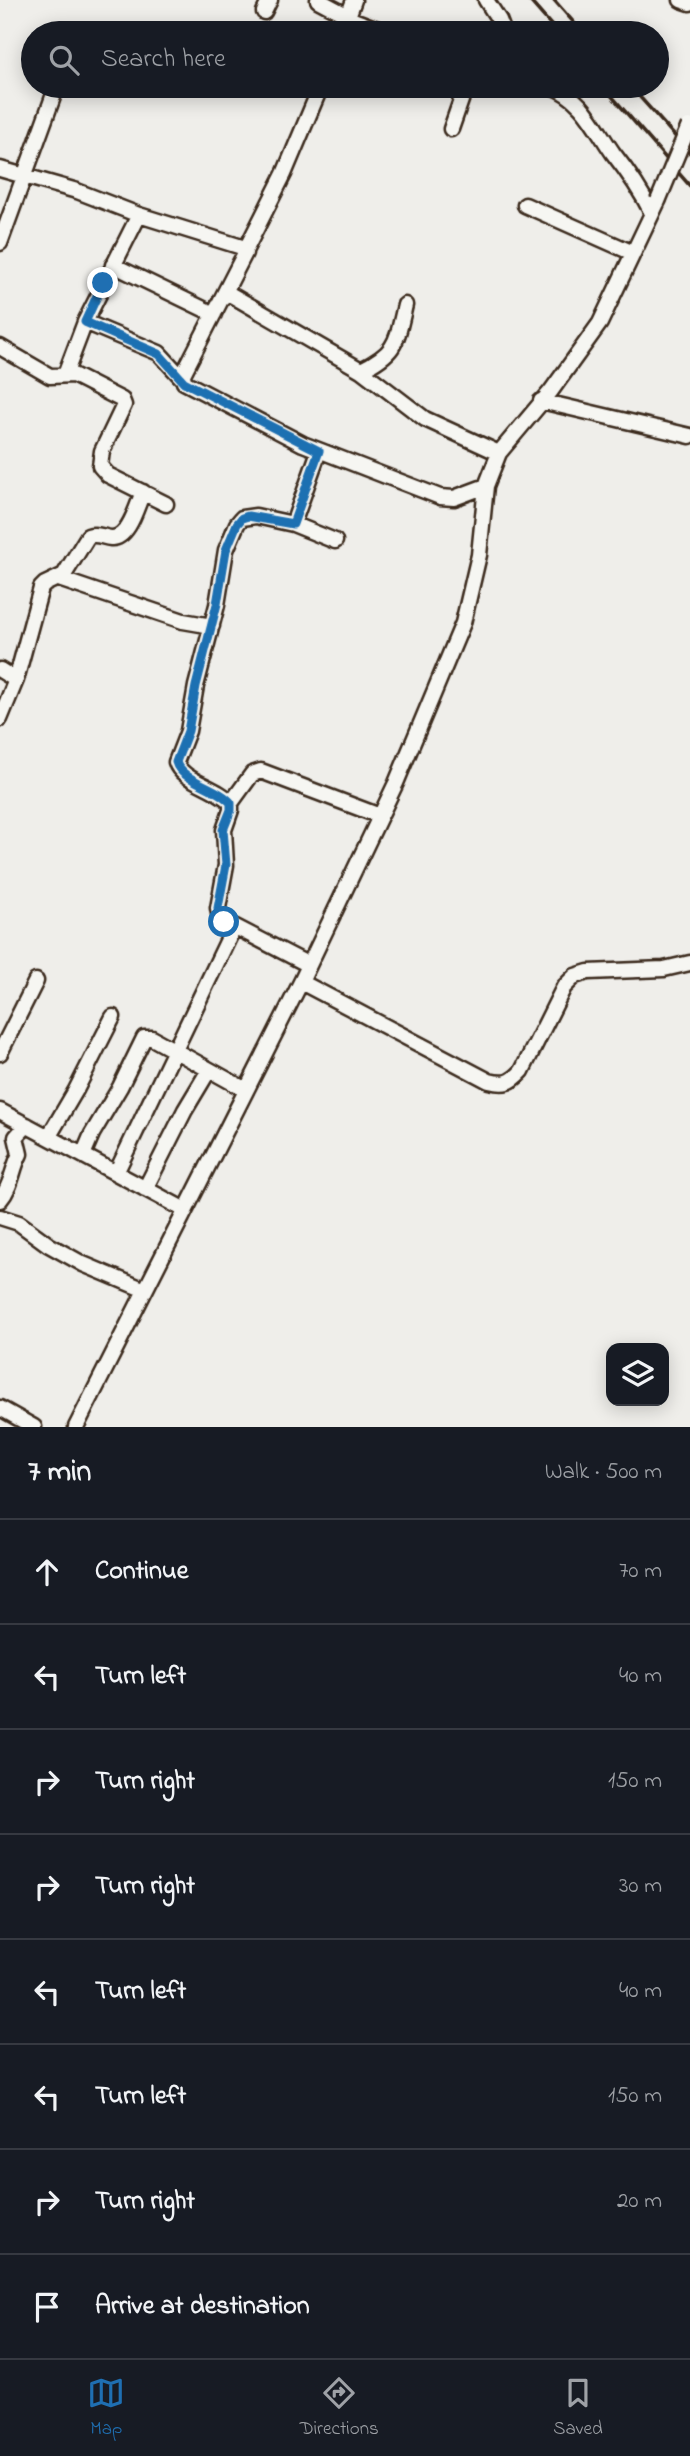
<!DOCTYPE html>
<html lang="en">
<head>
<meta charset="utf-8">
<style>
	:root { --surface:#171b24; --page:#242831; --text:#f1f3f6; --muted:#9ea1a6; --line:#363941; --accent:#1f6fb2 }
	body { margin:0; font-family:"Indie Flower",sans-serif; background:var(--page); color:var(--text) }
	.controls { position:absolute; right:21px; bottom:21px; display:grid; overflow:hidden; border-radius:14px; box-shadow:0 4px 18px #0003 }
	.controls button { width:63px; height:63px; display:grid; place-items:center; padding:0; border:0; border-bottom:2px solid var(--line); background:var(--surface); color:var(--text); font:35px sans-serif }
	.stop { position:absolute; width:21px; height:21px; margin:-16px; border:5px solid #1f6fb2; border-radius:50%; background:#fff }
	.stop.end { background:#1f6fb2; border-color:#fff; box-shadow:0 2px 7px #0008 }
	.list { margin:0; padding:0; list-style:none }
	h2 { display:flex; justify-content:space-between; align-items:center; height:91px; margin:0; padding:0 28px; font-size:30px }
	h2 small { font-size:23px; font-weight:400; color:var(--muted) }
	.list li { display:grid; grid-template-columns:46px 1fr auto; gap:21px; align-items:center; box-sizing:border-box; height:105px; padding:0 28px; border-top:2px solid var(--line) }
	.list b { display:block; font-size:26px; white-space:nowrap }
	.list em { font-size:23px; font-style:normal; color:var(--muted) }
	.icon { flex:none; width:38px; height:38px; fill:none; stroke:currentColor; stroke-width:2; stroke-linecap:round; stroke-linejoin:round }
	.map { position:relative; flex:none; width:690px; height:1427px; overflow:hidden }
	.search { position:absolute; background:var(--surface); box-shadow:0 4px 18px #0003; left:21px; right:21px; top:21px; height:77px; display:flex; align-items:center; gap:18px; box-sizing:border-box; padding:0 24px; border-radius:38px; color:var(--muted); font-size:26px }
	.sheet { height:931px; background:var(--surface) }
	nav { display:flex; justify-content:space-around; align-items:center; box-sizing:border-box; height:98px; border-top:2px solid var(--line); background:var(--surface); font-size:19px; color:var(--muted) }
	nav a { display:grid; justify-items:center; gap:4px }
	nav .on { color:var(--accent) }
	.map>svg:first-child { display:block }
</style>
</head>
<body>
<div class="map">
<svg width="690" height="1427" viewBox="0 0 690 1427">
	<rect width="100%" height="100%" fill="#efeeea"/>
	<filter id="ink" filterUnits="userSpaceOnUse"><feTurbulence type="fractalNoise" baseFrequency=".0143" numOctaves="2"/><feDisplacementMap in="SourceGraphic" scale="14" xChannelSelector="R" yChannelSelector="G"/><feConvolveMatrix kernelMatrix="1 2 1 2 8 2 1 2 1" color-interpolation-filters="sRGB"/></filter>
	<g filter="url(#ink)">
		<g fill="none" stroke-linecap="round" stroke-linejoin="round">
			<g stroke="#3b2a1e" stroke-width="19">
				<path id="minor" d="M318 0 348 16
					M486 0 499 20 504 33
					M681 0 690 3
					M264 12 270 0
					M348 18 388 33
					M342 33 354 0
					M551 86C584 99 594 126 613 153 628 172 641 191 652 213
					M451 129 466 86
					M0 169 77 191 139 215 245 248V253L183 374 184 382 303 444 440 497 454 498 486 486
					M525 205 633 253
					M0 243 57 86
					M246 249 284 174 321 86
					M113 265 214 314
					M226 292 361 370 425 419 499 453
					M85 322 159 353 182 378
					M0 347 50 376 73 375 122 400 124 405 102 451 100 466 108 475 166 504
					M361 370C397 352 396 343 405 305
					M65 375 85 322 139 215
					M541 401 690 436
					M293 524 319 451
					M59 579 183 621 212 626
					M0 670 16 680
					M0 719 16 680 41 588 45 584 64 575 88 536C97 533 102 537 111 538 129 539 137 505 143 492
					M231 803 252 774 261 771 380 816
					M309 965 220 919 218 908 226 865 224 830 231 810V803C218 787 181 781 176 762L188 731 196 686 217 605 226 550 237 524 242 518 256 516 293 524 335 541
					M301 982 489 1081C505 1085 511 1083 522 1071L564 987 575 976 588 972 664 969 690 963
					M0 1053 36 981
					M0 1111 185 1210
					M49 1136 76 1090 113 1017
					M83 1155 92 1134 120 1087 144 1038H152L246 1090
					M116 1173 234 927
					M145 1189 185 1110 209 1070
					M0 1200C12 1186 12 1169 20 1154L16 1137 27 1125
					M0 1217 19 1223 49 1245 83 1264 145 1290
					M0 1408 34 1427
					M76 1427 301 982 396 783 463 623 479 555 486 486 499 453 551 391 600 323 658 201"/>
			</g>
			<use href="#minor" stroke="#f6f6f2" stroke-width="14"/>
			<path stroke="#3b2a1e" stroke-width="3.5" d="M529 0 558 33
				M554 0 583 33
				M603 86 690 186
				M630 86 690 153"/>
			<g stroke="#3b2a1e" stroke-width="19" stroke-linecap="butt">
				<path id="minor-bridge" d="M658 201 689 126"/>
			</g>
			<use href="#minor-bridge" stroke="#f6f6f2" stroke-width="14"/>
		</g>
	</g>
	<g fill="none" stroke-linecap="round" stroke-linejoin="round" filter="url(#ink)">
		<path stroke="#1f6fb2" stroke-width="9" d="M103 283 85 322 159 354 184 382 319 451 293 524 248 516 242 518 237 524 226 550 217 604 196 686 188 731 176 762C181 781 218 787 231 803V810L223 830 226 865 218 908 219 915 224 922"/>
	</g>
</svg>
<div class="controls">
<button><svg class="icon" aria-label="layers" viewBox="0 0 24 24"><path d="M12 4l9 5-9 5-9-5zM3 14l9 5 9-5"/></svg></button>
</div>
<div class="stop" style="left:224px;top:922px"></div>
<div class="stop end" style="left:103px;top:283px"></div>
<div class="search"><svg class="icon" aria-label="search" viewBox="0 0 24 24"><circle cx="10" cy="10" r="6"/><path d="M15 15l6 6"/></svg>Search here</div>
</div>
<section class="sheet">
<h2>7 min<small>Walk · 500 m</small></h2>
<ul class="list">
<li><svg class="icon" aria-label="ahead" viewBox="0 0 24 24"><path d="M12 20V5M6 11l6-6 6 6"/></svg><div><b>Continue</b></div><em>70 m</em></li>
<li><svg class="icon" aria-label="left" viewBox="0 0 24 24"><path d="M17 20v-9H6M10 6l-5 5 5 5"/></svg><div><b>Turn left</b></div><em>40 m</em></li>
<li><svg class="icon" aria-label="right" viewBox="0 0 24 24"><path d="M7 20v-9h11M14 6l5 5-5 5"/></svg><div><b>Turn right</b></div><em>150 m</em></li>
<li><svg class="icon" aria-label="right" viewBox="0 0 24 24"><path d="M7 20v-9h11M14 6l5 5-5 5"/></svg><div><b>Turn right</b></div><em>30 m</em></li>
<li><svg class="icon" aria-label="left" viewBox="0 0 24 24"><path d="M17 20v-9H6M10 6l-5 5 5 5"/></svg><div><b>Turn left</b></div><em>40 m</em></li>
<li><svg class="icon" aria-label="left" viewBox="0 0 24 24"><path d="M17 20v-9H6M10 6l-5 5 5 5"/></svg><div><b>Turn left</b></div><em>150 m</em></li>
<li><svg class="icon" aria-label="right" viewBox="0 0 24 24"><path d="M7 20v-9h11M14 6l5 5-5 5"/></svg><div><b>Turn right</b></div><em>20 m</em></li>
<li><svg class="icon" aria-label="arrive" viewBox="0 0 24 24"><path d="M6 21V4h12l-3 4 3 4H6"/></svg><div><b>Arrive at destination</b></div></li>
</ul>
</section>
<nav>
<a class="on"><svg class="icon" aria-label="map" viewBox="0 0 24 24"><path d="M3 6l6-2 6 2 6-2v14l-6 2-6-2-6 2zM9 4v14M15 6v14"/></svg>Map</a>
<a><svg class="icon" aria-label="directions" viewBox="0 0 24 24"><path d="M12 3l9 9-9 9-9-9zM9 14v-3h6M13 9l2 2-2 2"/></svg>Directions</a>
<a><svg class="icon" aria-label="saved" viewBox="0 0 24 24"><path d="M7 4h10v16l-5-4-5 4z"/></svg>Saved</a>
</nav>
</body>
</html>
